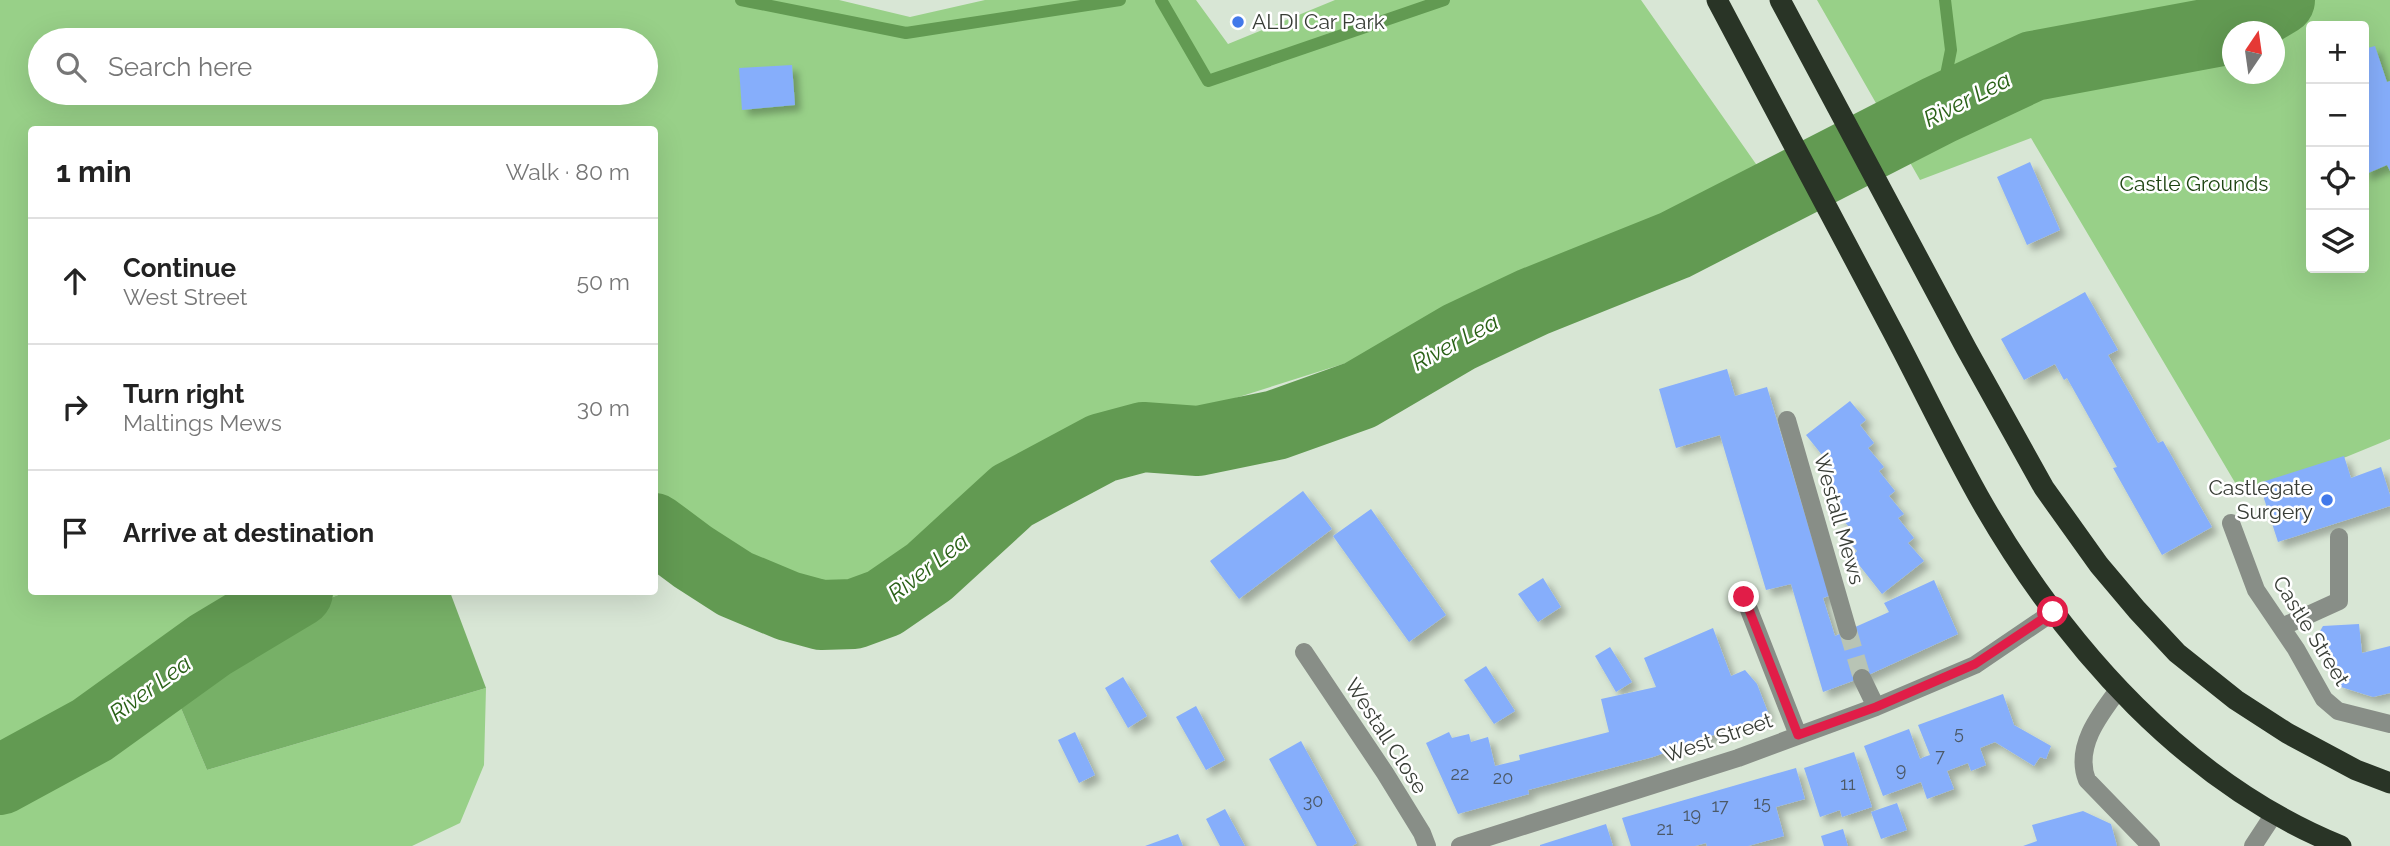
<!DOCTYPE html>
<html lang="en">
<head>
<meta charset="utf-8">
<style>
	:root { --surface:#fff; --page:#f6f6f6; --text:#222; --muted:#767676; --line:#e0e0e0 }
	body { margin:0; font-family:Raleway,sans-serif; background:var(--page); color:var(--text) }
	.controls { position:absolute; right:21px; top:21px; display:grid; overflow:hidden; border-radius:7px; box-shadow:0 7px 28px #0002 }
	.controls button { width:63px; height:63px; display:grid; place-items:center; padding:0; border:0; border-bottom:2px solid var(--line); background:var(--surface); color:var(--text); font:35px sans-serif }
	.compass { position:absolute; left:2222px; top:21px; width:63px; height:63px; border-radius:50%; background:var(--surface); box-shadow:0 7px 28px #0002; rotate:13deg }
	.stop { position:absolute; width:21px; height:21px; margin:-16px; border:5px solid #e11d48; border-radius:50%; background:#fff }
	.stop.end { background:#e11d48; border-color:#fff; box-shadow:0 2px 7px #0008 }
	.list { margin:0; padding:0; list-style:none }
	h2 { display:flex; justify-content:space-between; align-items:center; height:91px; margin:0; padding:0 28px; font-size:30px }
	h2 small { font-size:23px; font-weight:400; color:var(--muted) }
	.list li { display:grid; grid-template-columns:46px 1fr auto; gap:21px; align-items:center; box-sizing:border-box; height:126px; padding:0 28px; border-top:2px solid var(--line) }
	.list b { display:block; font-size:26px; white-space:nowrap }
	.list p { margin:0; font-size:23px; white-space:nowrap; color:var(--muted) }
	.list em { font-size:23px; font-style:normal; color:var(--muted) }
	.icon { flex:none; width:38px; height:38px; fill:none; stroke:currentColor; stroke-width:2; stroke-linecap:round; stroke-linejoin:round }
	.map { position:relative; flex:none; width:2390px; height:846px; overflow:hidden }
	.search { position:absolute; background:var(--surface); box-shadow:0 7px 28px #0002; left:28px; top:28px; width:630px; height:77px; display:flex; align-items:center; gap:18px; box-sizing:border-box; padding:0 24px; border-radius:38px; color:var(--muted); font-size:26px }
	.panel { position:absolute; background:var(--surface); box-shadow:0 7px 28px #0002; left:28px; top:126px; width:630px; height:469px; border-radius:7px }
	.map>svg:first-child { display:block }
</style>
</head>
<body>
<div class="map">
<svg width="2390" height="846" viewBox="0 0 2390 846">
	<defs>
		<filter id="shadow"><feDropShadow dx="6" dy="6" stdDeviation="3.5" flood-color="#0004"/></filter>
	</defs>
	<rect width="100%" height="100%" fill="#d8e6d5"/>
	<path fill="#98d088" fill-rule="evenodd" d="M0 0H839L910 17 985 0H1196L1228 44 1335 0H1641L1763 174 1650 229 1504 281 1442 308 1362 358 1204 408 1131 412 1084 424 964 498 917 547 885 572 849 588 801 584 772 576 724 549 673 509 655 499 654 130H32V592H346L162 663 207 770 486 688 484 765 460 823 412 846H0ZM40 40H646V93H40Z
		M1817 0H2390V439L2346 457 2240 491 2031 138 1920 180ZM2311 26H2364V268H2311ZM2232 32H2274V74H2232Z"/>
	<path fill="#77b067" d="M346 592H450L486 688 207 770 162 663Z"/>
	<g fill="none" stroke-linecap="round" stroke-linejoin="round">
		<path stroke="#629a52" stroke-width="12" d="M741 0 906 33 1120 0
			M1161 0 1208 81 1444 0
			M1939 110 1951 50 1945 0"/>
		<path stroke="#629a52" stroke-width="70" d="M654 528 693 557 735 584 788 606 821 615 854 614 884 603 929 572 1012 496 1102 448 1143 437 1198 441 1276 425 1360 395 1459 337 1533 302 1675 245 1939 110 2033 66 2232 29 2280 0
			M0 780 92 730 210 645 298 592"/>
	</g>
	<path fill="#86aefb" filter="url(#shadow)" d="M2375 46 2387 82 2390 81V171L2387 165 2366 174H2364V49Z
		M792 65 795 105 742 110 739 68Z
		M2030 162 2060 230 2027 245 1997 177Z
		M2085 292 2118 350 2108 355 2158 443 2163 441 2212 527 2162 555 2113 468 2117 467 2067 378 2064 380 2055 364 2024 380 2001 339Z
		M1727 369 1735 396 1767 387 1829 596 1823 598 1835 636 1889 612 1884 603 1934 580 1958 634 1866 676 1823 692 1791 584 1766 590 1720 435 1676 448 1659 389Z
		M1850 401 1866 420 1860 425 1874 443 1868 448 1884 467 1879 471 1895 491 1889 496 1904 514 1898 518 1914 538 1908 543 1924 561 1882 594 1852 556 1857 551 1842 533 1849 527 1833 508 1841 501 1826 482 1831 478 1816 460 1822 455 1806 435Z
		M2344 456 2351 478 2381 467 2390 495V506L2278 542 2259 483Z
		M1303 491 1332 529 1239 599 1210 561Z
		M1371 509 1446 615 1409 642 1333 536Z
		M1543 578 1561 607 1538 622 1518 594Z
		M2359 624 2362 653 2390 646V693L2373 697 2341 687 2319 643 2320 631 2323 626Z
		M1713 628 1731 676 1745 670 1757 684 1769 715 1653 757 1528 790 1529 794 1458 814 1426 743 1449 732 1452 738 1469 734 1471 742 1488 737 1495 766 1520 760 1519 755 1609 732 1601 699 1656 687 1644 658Z
		M1610 647 1632 682 1616 692 1595 656Z
		M1486 666 1515 711 1494 724 1464 680Z
		M1123 677 1147 716 1128 728 1105 688Z
		M2003 694 2014 725 2051 746 2046 759 2040 757 2034 766 1995 742 1980 748 1986 765 1971 771 1968 763 1947 771 1954 789 1927 799 1921 782 1883 796 1864 746 1909 729 1920 759 1924 757 1930 755 1918 725Z
		M1196 706 1225 760 1206 770 1176 717Z
		M1075 732 1095 775 1079 783 1058 740Z
		M1301 741 1357 843 1352 846H1317L1269 759Z
		M1854 752 1872 807 1842 817 1840 810 1820 817 1804 768Z
		M1796 768 1805 799 1776 807 1784 836 1748 846H1707L1706 843 1695 846H1631L1622 818Z
		M1897 803 1907 830 1881 839 1871 812Z
		M1225 809 1245 846H1220L1206 819Z
		M2083 811 2111 824 2117 846H2023L2037 841 2032 825Z
		M1606 824 1613 846H1540V845Z
		M1843 829 1848 846H1824L1821 836Z
		M1178 834 1183 846H1145Z"/>
	<g fill="none" stroke-linecap="round" stroke-linejoin="round">
		<path stroke="#b8c4b5" stroke-width="18" stroke-dasharray="18 9" stroke-linecap="butt" d="M1848 631 1862 678"/>
		<path stroke="#888e87" stroke-width="18" d="M1787 420 1848 631
			M2231 523 2256 590 2296 649 2324 699 2338 711 2390 724
			M1744 597 1798 735
			M2282 627 2339 601V537
			M1304 652 1385 773 1422 833 1427 846
			M1862 678 1876 707
			M2119 689C2100 714 2074 747 2087 780L2151 846
			M1460 846 1738 758 1876 707 1975 665 2053 612
			M2253 846 2274 814"/>
		<path stroke="#293426" stroke-width="21" d="M1717 0C1776 111 1835 223 1894 334 1924 391 1952 450 1984 506 2067 649 2186 783 2341 846
			M1780 0 1966 348 2044 488 2099 565 2137 610 2177 653 2236 700 2287 733 2356 770 2390 783"/>
	</g>
	<g fill="none" stroke-linecap="round" stroke-linejoin="round">
		<path stroke="#e11d48" stroke-width="9" d="M1744 597 1798 735 1876 707 1975 664 2053 612"/>
	</g>
	<g fill="#4279ea" stroke="#fff" stroke-width="2.5">
		<circle cx="1238" cy="22" r="7"/>
		<circle cx="2327" cy="500" r="7"/>
	</g>
	<g text-anchor="middle" stroke-width="5" stroke-linejoin="round" paint-order="stroke">
		<g font-size="18" fill="#4c5967">
			<text x="1959" y="739">5</text>
			<text x="1940" y="762">7</text>
			<text x="1901" y="776">9</text>
			<text x="1460" y="780">22</text>
			<text x="1503" y="784">20</text>
			<text x="1848" y="790">11</text>
			<text x="1313" y="807">30</text>
			<text x="1762" y="809">15</text>
			<text x="1720" y="812">17</text>
			<text x="1692" y="821">19</text>
			<text x="1665" y="835">21</text>
		</g>
		<g font-size="21" fill="#383d36" stroke="#fff" text-anchor="start">
			<text x="1252" y="29">ALDI Car Park</text>
			<text x="2313" y="495" text-anchor="end">Castlegate<tspan x="2313" dy="24">Surgery</tspan></text>
		</g>
		<g font-size="21" fill="#1d4311" stroke="#fff">
			<text x="2194" y="191">Castle Grounds</text>
		</g>
		<g font-size="21" fill="#383d36" stroke="#fff">
			<text transform="translate(1839 519) rotate(74)" y="7">Westall Mews</text>
			<text transform="translate(2311 631) rotate(58)" y="7">Castle Street</text>
			<text transform="translate(1386 736) rotate(57)" y="7">Westall Close</text>
			<text transform="translate(1718 738) rotate(-19)" y="7">West Street</text>
		</g>
		<g font-size="23" font-style="italic" fill="#2a6117" stroke="#fff">
			<text transform="translate(1967 99) rotate(-27)" y="8">River Lea</text>
			<text transform="translate(1455 342) rotate(-28)" y="8">River Lea</text>
			<text transform="translate(928 567) rotate(-38)" y="8">River Lea</text>
			<text transform="translate(150 688) rotate(-36)" y="8">River Lea</text>
		</g>
	</g>
</svg>
<div class="controls">
<button>+</button>
<button>−</button>
<button><svg class="icon" aria-label="locate" viewBox="0 0 24 24"><circle cx="12" cy="12" r="6"/><path d="M12 2v4M12 18v4M2 12h4M18 12h4"/></svg></button>
<button><svg class="icon" aria-label="layers" viewBox="0 0 24 24"><path d="M12 4l9 5-9 5-9-5zM3 14l9 5 9-5"/></svg></button>
</div>
<svg class="compass" viewBox="-18 -18 36 36"><path d="M0-13l5 13h-10z" fill="#e53935"/><path d="M0 13l5-13h-10z" fill="#767676"/></svg>
<div class="stop" style="left:2053px;top:612px"></div>
<div class="stop end" style="left:1744px;top:597px"></div>
<div class="search"><svg class="icon" aria-label="search" viewBox="0 0 24 24"><circle cx="10" cy="10" r="6"/><path d="M15 15l6 6"/></svg>Search here</div>
<section class="panel">
<h2>1 min<small>Walk · 80 m</small></h2>
<ul class="list">
<li><svg class="icon" aria-label="ahead" viewBox="0 0 24 24"><path d="M12 20V5M6 11l6-6 6 6"/></svg><div><b>Continue</b><p>West Street</p></div><em>50 m</em></li>
<li><svg class="icon" aria-label="right" viewBox="0 0 24 24"><path d="M7 20v-9h11M14 6l5 5-5 5"/></svg><div><b>Turn right</b><p>Maltings Mews</p></div><em>30 m</em></li>
<li><svg class="icon" aria-label="arrive" viewBox="0 0 24 24"><path d="M6 21V4h12l-3 4 3 4H6"/></svg><div><b>Arrive at destination</b></div></li>
</ul>
</section>
</div>
</body>
</html>
